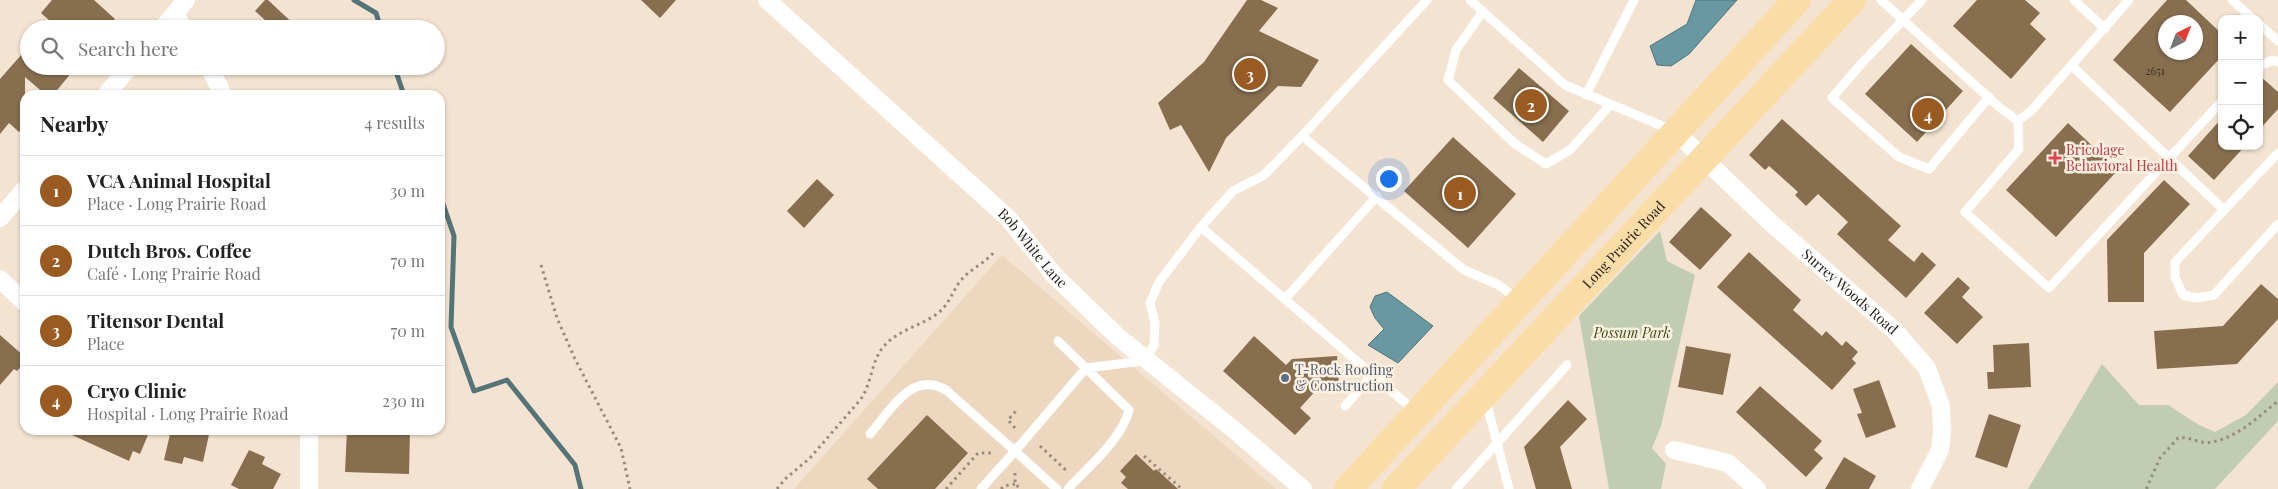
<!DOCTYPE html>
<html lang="en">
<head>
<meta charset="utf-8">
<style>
	:root { --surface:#fff; --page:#f2f2f2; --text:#222; --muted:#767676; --line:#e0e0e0; --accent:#995b21 }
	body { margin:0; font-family:"Playfair Display",serif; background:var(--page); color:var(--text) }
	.controls { position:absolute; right:15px; top:15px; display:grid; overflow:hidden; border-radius:10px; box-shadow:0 1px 4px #0004 }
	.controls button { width:45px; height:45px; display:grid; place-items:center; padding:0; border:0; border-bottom:1px solid var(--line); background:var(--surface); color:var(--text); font:25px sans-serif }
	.compass { position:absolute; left:2158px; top:15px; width:45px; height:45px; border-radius:50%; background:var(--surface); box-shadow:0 1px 4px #0004; rotate:42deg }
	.you { position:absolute; left:1388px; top:178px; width:18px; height:18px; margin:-12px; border:4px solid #fff; border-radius:50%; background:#1a73e8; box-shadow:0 0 0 8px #1a73e833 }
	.badge { display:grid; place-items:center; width:32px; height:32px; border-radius:50%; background:var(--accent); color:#fff; font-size:16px; font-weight:700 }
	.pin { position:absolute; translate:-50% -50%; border:2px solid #fff; box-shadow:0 1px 5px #0006 }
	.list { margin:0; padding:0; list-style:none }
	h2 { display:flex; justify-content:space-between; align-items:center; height:65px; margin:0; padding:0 20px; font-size:21px }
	h2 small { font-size:16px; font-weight:400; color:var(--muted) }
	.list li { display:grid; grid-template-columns:32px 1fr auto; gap:15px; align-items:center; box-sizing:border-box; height:70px; padding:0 20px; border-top:1px solid var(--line) }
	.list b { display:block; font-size:19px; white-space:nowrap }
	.list p { margin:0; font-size:16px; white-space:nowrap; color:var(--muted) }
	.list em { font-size:16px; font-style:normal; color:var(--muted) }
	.icon { flex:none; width:28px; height:28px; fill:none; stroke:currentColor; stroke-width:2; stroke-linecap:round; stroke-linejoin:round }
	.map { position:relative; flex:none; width:2278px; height:489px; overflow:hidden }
	.search { position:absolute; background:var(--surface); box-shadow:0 1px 4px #0004; left:20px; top:20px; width:425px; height:55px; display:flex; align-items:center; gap:12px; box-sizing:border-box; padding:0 18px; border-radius:28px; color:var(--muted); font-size:19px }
	.panel { position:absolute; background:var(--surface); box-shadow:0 1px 4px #0004; left:20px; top:90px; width:425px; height:345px; border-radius:15px }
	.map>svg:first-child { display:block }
</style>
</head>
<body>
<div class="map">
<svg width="2278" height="489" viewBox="0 0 2278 489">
	<rect width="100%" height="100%" fill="#f3e3d0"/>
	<path fill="#edd7bf" d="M1002 255 1276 489H794Z"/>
	<path fill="#c0cdb0" d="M1660 231 1667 261 1695 275 1661 426 1652 448 1666 464 1661 489H1609L1579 316Z
		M2102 364 2139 405H2168L2199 425 2215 432 2246 415 2278 382V421L2215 489H2028Z"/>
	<path fill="#6899a3" stroke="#537479" d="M1696 0H1737L1689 54 1671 66 1657 65 1650 46 1687 24Z
		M1387 292 1433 326 1398 363 1368 345 1384 329 1375 318 1370 307 1375 296Z"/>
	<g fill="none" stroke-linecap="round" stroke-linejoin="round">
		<path stroke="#537479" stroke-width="5" d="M354 0 376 13 381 29
			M394 66 404 95
			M440 195 454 236 451 327 474 391 507 380 575 465 581 489"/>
	</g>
	<path fill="#876e4f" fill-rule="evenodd" d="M52 0H94L115 19 106 29H59L41 13Z
		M265 0H268L299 29H275L255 11Z
		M641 0H676L660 18Z
		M1247 0H1261L1278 8 1259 31 1319 60 1301 87 1278 86 1226 138 1209 172 1181 125 1170 130 1158 103 1204 62Z
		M1977 0H2025L2040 13 2030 24 2046 39 2011 79 1953 26Z
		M2167 0H2186L2222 34V56L2170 112 2113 60ZM2166 22H2196V52H2166Z
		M1911 44 1963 91 1917 142 1865 94Z
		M29 46V66H77L53 95H46L25 77V125L19 132 9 123 0 134V79Z
		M1519 68 1569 111 1543 142 1493 98Z
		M2259 75 2278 92V109L2259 130Z
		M2222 118V146H2245L2214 180 2188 156Z
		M1782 119 1901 226 1888 240 1914 262 1922 252 1936 265 1906 298 1837 234 1848 222 1818 194 1806 206 1795 195 1798 192 1769 166 1765 170 1749 155Z
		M2068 123 2118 170 2056 237 2006 190Z
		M1453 137 1516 194 1468 248 1404 191Z
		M817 179 834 195 804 228 787 211Z
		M2164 180 2190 204 2144 253V302H2108L2107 240Z
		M1701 207 1732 235 1700 270 1669 242Z
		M1749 252 1801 300 1793 310 1822 336 1826 331 1842 346 1846 341 1858 352 1852 359 1856 363 1832 390 1717 287Z
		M1958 277 1970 288 1962 297 1983 317 1957 344 1924 313Z
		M2261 284 2278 299V319L2237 364 2157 369 2154 331 2223 326Z
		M0 335 25 357V362L17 371 14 369 0 385Z
		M1254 336 1286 365 1292 359 1337 356 1339 386 1318 388 1300 408 1311 418 1295 435 1223 371Z
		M2029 343 2031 387 1988 389 1987 372H1994L1993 345Z
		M1686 346 1731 354 1723 395 1678 387Z
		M1879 380 1896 427 1866 438 1857 414 1862 413 1853 389Z
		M1760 386 1822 441 1814 450 1823 458 1806 477 1736 412Z
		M1568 400 1587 419 1560 447 1572 489H1536L1524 447Z
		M1989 414 2021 425 2007 468 1975 457Z
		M927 415 968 453 935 489H878L867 479Z
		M61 430H150L140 454 133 451 129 461Z
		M171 430H210L203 462 184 457 182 464 164 460Z
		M347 430H410L409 474 345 472Z
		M249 450 265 457 262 464 281 474 273 489H239L231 485Z
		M1136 454 1154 471 1156 469 1178 489H1128L1121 483 1126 477 1120 471Z
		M1844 457 1876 476 1869 489H1825Z"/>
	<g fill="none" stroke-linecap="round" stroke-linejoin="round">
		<path stroke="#978b7e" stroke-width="3" stroke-dasharray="2.5 4" stroke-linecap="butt" d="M541 265 557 318 575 359 621 448 630 489
			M1015 428 1008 420 1016 411
			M1040 446 1068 472
			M1144 456 1182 489
			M1015 473V484L1021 489
			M777 489 785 479 810 458 861 399C871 384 871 365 881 350 895 330 920 327 938 313 950 304 953 289 962 279 972 268 985 263 994 252
			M946 489 978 453H992
			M1001 489 1004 486 1015 484
			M2147 489V487L2160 458 2178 438C2191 436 2200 445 2212 442 2238 437 2258 417 2278 401"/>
		<path stroke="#fff" stroke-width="9" d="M1470 0 1565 85 1674 131
			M1881 0 1999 107 2018 121 2031 111 2129 0
			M1922 0 1861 64 1832 98 1899 157 1929 169 1989 97
			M2074 0 2105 29
			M2232 0 2253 19
			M1483 11 1456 50 1448 80 1514 143 1546 164 1570 150 1611 104
			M2259 24 2278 41
			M2072 66 2224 210
			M2259 66 2273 60 2278 62
			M1586 95 1634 0
			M2018 121 2019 149 1965 212 2049 288 2222 101
			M1302 136 1427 0
			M2278 153 2175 262V277L2183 295 2197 298 2214 295 2278 224
			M1285 299 1377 196
			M1058 341 1129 410C1123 438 1087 468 1068 489
			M1486 401 1509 489
			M1345 406 1373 374
			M1416 412 1201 227 1233 191 1264 175 1302 136 1464 270 1499 285 1518 300
			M870 434C891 410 912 370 946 390L1015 451 981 489
			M1057 489 1015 451 1086 368 1135 362 1145 358 1154 346 1155 323 1150 303 1159 282 1201 227
			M1456 489 1567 365"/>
		<g stroke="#fff" stroke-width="18">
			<path id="s1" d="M767 0 1008 218 1055 276 1117 336 1233 429 1303 489"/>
			<path d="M174 15 185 29"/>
			<path d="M162 29 186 0"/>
			<path d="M209 66 223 95"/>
			<path d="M106 95 130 66"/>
			<path id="s2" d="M1676 132 1771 223 1895 331 1927 368 1941 406 1942 432 1940 450 1920 489"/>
			<path d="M0 218 25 189"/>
			<path d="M0 279 25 303"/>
			<path d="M309 430V489"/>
			<path d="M1674 450 1728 463 1757 489"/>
		</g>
		<g stroke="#fadda6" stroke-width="28">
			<path d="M1348 489 1797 0"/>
			<path id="s3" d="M1396 489 1852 0"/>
		</g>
	</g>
	<path fill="#e0444e" stroke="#fef1e2" stroke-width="2" d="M2052.5 150.5h5v5h5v5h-5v5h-5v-5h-5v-5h5z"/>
	<circle fill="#5c6f8a" stroke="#fef1e2" stroke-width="2" cx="1285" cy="378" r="5"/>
	<g text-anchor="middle" stroke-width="5" stroke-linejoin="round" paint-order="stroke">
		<g font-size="11" fill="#3b3024">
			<text x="2155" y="75">2651</text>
		</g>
		<g font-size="14" fill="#be3a42" stroke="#fef1e2" text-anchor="start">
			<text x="2066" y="155">Bricolage<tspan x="2066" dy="16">Behavioral Health</tspan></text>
		</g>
		<g font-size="14" fill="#221c16" stroke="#fef1e2">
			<text dy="5" stroke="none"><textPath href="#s3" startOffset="334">Long Prairie Road</textPath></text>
			<text dy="5" stroke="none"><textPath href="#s1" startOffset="364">Bob White Lane</textPath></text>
			<text dy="5" stroke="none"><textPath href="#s2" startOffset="236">Surrey Woods Road</textPath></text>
		</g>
		<g font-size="14" font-style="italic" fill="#3a4f16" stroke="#fef1e2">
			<text x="1632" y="338">Possum Park</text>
		</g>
		<g font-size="14" fill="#4e5e75" stroke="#fef1e2" text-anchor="start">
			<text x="1295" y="375">T-Rock Roofing<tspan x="1295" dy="16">&amp; Construction</tspan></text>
		</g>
	</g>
</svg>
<div class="controls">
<button>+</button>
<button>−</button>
<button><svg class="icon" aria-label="locate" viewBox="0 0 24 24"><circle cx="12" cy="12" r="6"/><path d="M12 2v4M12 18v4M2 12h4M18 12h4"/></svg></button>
</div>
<svg class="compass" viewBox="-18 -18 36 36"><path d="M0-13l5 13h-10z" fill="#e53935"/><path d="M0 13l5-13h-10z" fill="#767676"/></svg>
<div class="you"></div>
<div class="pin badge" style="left:1460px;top:193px">1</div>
<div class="pin badge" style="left:1531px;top:105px">2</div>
<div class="pin badge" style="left:1250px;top:74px">3</div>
<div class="pin badge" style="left:1928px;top:114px">4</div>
<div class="search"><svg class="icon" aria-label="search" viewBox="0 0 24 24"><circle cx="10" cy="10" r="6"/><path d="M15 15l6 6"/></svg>Search here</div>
<section class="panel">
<h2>Nearby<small>4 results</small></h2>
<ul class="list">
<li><span class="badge">1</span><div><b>VCA Animal Hospital</b><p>Place · Long Prairie Road</p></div><em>30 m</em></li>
<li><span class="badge">2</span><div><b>Dutch Bros. Coffee</b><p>Café · Long Prairie Road</p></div><em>70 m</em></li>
<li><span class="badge">3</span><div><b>Titensor Dental</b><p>Place</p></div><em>70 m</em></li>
<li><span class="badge">4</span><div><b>Cryo Clinic</b><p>Hospital · Long Prairie Road</p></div><em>230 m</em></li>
</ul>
</section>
</div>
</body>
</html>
